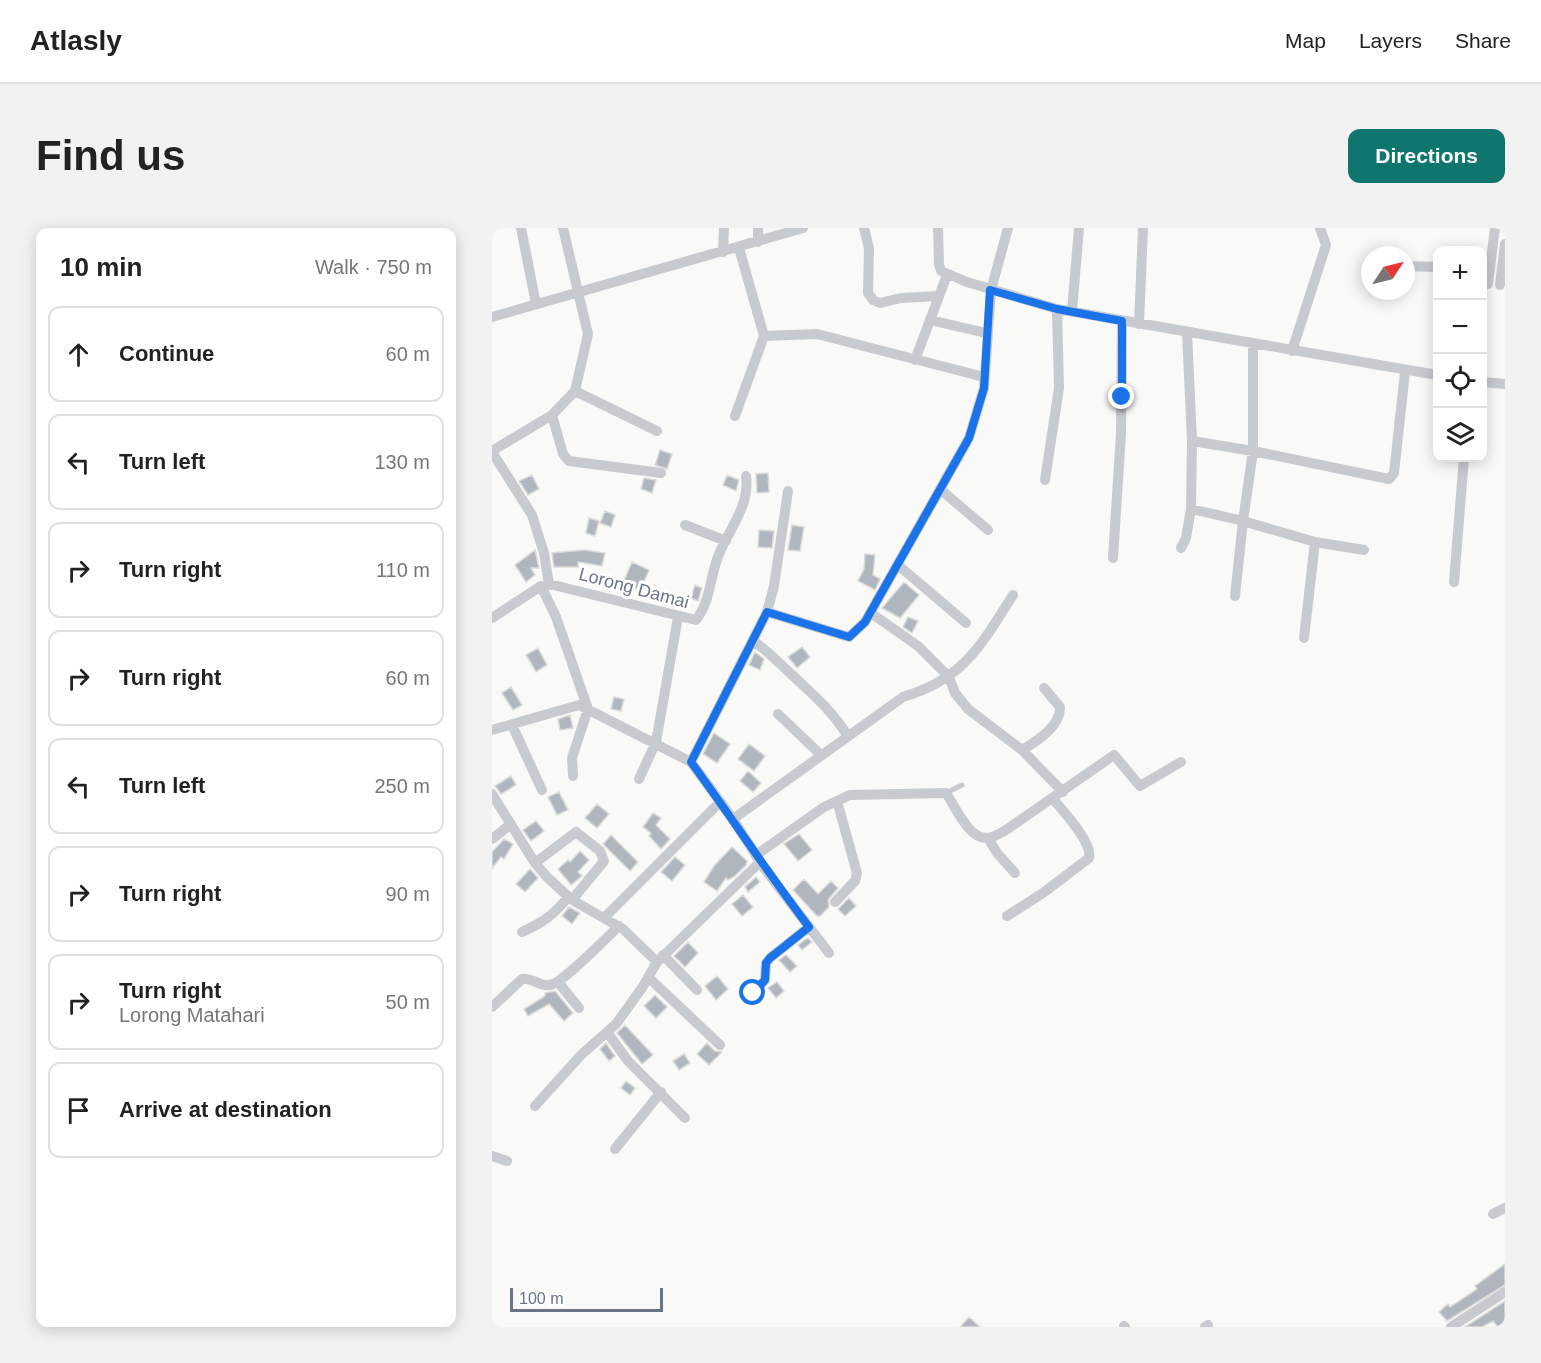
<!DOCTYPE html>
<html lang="en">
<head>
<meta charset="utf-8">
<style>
	:root { --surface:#fff; --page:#f2f2f2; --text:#222; --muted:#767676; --line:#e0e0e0; --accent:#0f766e }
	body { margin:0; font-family:Helvetica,sans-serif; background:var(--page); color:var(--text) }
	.controls { position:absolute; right:18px; top:18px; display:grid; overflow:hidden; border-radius:12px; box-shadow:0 3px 15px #0003 }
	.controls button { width:54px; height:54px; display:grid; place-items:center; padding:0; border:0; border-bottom:2px solid var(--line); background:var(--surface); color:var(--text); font:30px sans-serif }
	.compass { position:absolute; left:869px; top:18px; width:54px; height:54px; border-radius:50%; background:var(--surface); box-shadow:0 3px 15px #0003; rotate:55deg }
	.scale { position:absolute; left:18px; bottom:15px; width:153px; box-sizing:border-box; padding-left:6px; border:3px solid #687489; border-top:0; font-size:16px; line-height:21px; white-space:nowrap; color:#687489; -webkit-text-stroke:4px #fff; paint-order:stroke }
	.stop { position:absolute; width:18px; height:18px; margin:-14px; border:4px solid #1a73e8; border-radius:50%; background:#fff }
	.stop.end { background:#1a73e8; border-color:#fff; box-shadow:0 2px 6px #0008 }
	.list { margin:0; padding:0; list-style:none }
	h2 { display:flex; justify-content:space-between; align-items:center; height:78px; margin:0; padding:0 24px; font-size:26px }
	h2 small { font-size:20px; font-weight:400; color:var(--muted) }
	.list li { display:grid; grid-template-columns:39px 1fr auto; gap:18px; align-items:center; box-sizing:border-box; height:96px; margin:0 12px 12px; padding:0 12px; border:2px solid var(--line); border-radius:12px }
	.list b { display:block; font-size:22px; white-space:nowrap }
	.list p { margin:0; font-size:20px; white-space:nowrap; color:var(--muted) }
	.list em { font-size:20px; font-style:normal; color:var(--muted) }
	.icon { flex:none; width:33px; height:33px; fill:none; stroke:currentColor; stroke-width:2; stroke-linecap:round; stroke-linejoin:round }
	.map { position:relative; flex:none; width:1013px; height:1099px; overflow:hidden; border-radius:12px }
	header { display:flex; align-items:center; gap:36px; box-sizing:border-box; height:84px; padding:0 30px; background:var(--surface); border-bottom:2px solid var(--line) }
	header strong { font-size:28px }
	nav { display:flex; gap:33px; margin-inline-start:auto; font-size:21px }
	.intro { display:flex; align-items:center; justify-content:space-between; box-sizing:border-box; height:144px; padding:0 36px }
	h1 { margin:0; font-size:42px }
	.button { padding:15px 27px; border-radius:12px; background:var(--accent); color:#fff; font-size:21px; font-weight:700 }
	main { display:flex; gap:36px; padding:0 36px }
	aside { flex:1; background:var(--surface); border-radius:12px; box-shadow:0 3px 15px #0003 }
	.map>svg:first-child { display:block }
</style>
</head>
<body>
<header>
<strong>Atlasly</strong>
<nav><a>Map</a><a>Layers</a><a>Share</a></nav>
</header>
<div class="intro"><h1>Find us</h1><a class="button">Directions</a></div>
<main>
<aside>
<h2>10 min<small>Walk · 750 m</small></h2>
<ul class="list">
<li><svg class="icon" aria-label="ahead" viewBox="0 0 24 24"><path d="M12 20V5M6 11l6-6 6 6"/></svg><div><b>Continue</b></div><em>60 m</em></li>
<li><svg class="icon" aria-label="left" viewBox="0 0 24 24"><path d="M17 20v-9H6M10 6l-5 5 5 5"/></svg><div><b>Turn left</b></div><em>130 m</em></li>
<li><svg class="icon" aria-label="right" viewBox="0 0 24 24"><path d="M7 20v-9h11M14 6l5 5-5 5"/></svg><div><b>Turn right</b></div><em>110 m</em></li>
<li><svg class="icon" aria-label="right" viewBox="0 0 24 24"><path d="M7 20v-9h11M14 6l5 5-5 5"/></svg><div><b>Turn right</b></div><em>60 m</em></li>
<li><svg class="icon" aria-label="left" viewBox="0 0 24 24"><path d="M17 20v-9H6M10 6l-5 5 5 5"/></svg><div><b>Turn left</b></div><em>250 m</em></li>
<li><svg class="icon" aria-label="right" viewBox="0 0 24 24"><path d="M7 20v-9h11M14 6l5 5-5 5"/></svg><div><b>Turn right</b></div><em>90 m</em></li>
<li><svg class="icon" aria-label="right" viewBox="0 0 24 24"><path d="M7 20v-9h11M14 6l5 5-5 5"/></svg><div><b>Turn right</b><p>Lorong Matahari</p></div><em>50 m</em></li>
<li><svg class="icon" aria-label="arrive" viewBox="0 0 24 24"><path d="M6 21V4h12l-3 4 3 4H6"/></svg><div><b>Arrive at destination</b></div></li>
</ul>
</aside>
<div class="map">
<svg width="1013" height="1099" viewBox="0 0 1013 1099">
	<rect width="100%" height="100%" fill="#f9f9f7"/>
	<path fill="#b0b6be" stroke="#dbdbd9" stroke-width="1.5" d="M168 222 180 226 175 241 163 237Z
		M276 245 277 264 265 265 264 246Z
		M40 247 47 261 36 267 27 253Z
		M235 247 247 252 244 263 231 257Z
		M152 250 164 252 160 265 149 261Z
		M113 283 123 287 119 299 108 295Z
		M97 290 107 293 103 308 94 305Z
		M300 297 312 299 308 323 296 322Z
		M267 302 282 303 280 320 266 319Z
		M43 322 47 340H39L43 347 34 354 23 337Z
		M93 322 113 325 110 338 86 334V339H62L60 325Z
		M373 326 383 327 381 347 388 351 383 362 366 353 372 341Z
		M140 334 157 342 148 363 131 355Z
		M412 354 427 367 408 390 390 380Z
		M203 357 210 360 206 373 199 370Z
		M416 389 426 393 420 405 411 399Z
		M310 419 318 429 305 440 296 429Z
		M46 420 55 437 44 444 34 427Z
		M263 424 272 431 268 442 257 437Z
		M19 459 30 477 21 482 10 465Z
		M122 469 132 471 129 483 119 481Z
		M78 487 81 500 68 502 66 491Z
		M222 505 238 516 225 535 211 526Z
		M257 516 273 528 262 543 246 531Z
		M256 543 269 555 261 564 248 553Z
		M19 548 24 557 9 566 3 558Z
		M67 564 76 582 65 587 56 569Z
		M105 576 117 586 105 600 93 590Z
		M161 585 169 590 164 597 178 611 169 621 157 608 159 605 151 599Z
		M44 593 52 603 39 613 31 602Z
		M307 606 320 622 306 633 292 616Z
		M119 607 146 634 138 643 111 616Z
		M12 611 21 616 12 631 9 629 0 640V624Z
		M240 619 255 633 254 637 243 648 236 652 234 650 225 663 212 654 222 638Z
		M88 623 97 632 86 644 90 648 79 657 66 641 76 632 78 634Z
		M183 629 193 637 180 653 169 644Z
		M38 641 46 650 33 664 24 656Z
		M264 649 268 654 256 664 253 659Z
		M312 651 326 666 339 653 346 660 336 672 337 679 328 688H325L301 662Z
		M251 667 261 679 250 688 240 676Z
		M357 670 364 678 353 688 346 681Z
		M77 679 88 685 80 696 70 688Z
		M316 710 320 714 310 722 306 717Z
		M196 714 206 725 193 739 182 728Z
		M294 727 305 738 298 744 287 732Z
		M225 748 236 761 224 772 213 758Z
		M285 754 292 763 284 770 276 760Z
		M63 763 81 785 72 793 57 776 36 788 32 781 53 768V765Z
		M163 767 175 779 164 790 152 778Z
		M133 797 161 827 150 836 125 805Z
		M114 815 123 828 117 833 108 821Z
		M215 815 223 823 230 824 217 837 205 826Z
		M192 826 198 835 187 842 181 833Z
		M134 853 143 860 138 867 129 860Z
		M1013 1036V1057L955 1093 947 1084 956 1076 958 1079 985 1061 983 1058Z
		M1013 1073V1099H1006L1001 1093 990 1099H973Z
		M477 1089 488 1099H468Z"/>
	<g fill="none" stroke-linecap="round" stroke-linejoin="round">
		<path stroke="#c7cace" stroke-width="5" d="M454 565 470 557"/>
		<path stroke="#c7cace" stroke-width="10" d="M29 0 44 76
			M266 0V14
			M372 0 377 20 376 65 381 72 388 75 409 70 447 68
			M446 0 447 36 449 43 475 54 565 81 945 147
			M247 20 272 108 325 106 492 149
			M231 24 232 0
			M915 38 945 39
			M996 56 1003 0
			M1008 57 1013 16
			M580 83 587 0
			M0 89 311 0
			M438 92 494 105
			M647 96 651 0
			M695 104 700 213 699 281
			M761 115V223L751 293 823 314 872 322
			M800 123 834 17 828 0
			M423 132 455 47
			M990 154 1013 156
			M83 163 165 203
			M60 187 71 226 77 233 169 245
			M243 188 272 108
			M700 213 761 223 897 251 902 245 913 144
			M0 223 60 187 83 163 96 106 71 0
			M0 224 40 287 52 325 57 356
			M553 252 567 160 565 81
			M448 261 496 302
			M193 297 234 313
			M689 320 694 310 699 281 751 293 743 368
			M621 330 629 205 630 93
			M406 337 474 395
			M962 354 972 230
			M49 358 64 389 96 481 80 530 81 548
			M275 384 357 409 373 394 477 210 492 160 499 62 516 0
			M379 385 426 418 457 449 463 465 476 481 530 522 571 564
			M0 390 49 358 57 356 204 392C219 373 218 347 227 326 238 300 258 277 254 248
			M812 410 823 314
			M261 413C275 422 285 433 297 444 319 465 339 481 355 507
			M286 486 329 527
			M20 497 50 562
			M0 502 87 477 199 534 241 591 272 640 337 725
			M530 522C545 513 569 498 568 479L552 460
			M199 534 275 384 282 358 296 263
			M147 551 164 514 186 389
			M0 566 43 635 55 649 80 672 131 701 165 734 150 760 124 796 89 827 43 878
			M241 591 411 469C472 451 489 417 521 367
			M496 610 505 625 523 645
			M0 611 19 596
			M264 627 332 579 358 567 454 565C463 578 477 612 496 610 502 609 509 605 514 602L622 527 648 558 689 534
			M43 635 84 604 108 623 112 633 80 672
			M343 674 363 653 365 645 345 573
			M515 688 551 665 597 630C601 615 571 583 561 571
			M112 690 228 574
			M30 704C50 695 62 687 76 669
			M171 727 205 762
			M165 734 268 634
			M156 749 228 817
			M66 754 87 780
			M261 765 273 752 274 735 278 730 317 699
			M0 779 30 751C40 749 47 759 58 757 71 755 114 710 127 698
			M115 804 136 833 193 890
			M123 921 169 864
			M0 928 15 933
			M1001 986 1013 980
			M632 1098 633 1099
			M713 1099 716 1097
			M959 1099 1013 1064"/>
	</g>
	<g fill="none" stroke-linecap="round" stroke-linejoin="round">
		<path stroke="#1a73e8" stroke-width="8" d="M261 765 273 752 274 735 278 730 317 699C276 645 239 589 199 534L275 384 357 409 373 394 477 210 492 160 498 62 565 81 630 93V169"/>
	</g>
	<g text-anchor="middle" stroke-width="6" stroke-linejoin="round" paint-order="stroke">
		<g font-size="18" fill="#687489" stroke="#fff">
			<text transform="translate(142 360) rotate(15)" y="6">Lorong Damai</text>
		</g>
	</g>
</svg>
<div class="controls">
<button>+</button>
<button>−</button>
<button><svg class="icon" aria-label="locate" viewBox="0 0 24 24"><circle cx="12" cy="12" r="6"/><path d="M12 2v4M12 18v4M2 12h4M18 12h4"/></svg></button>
<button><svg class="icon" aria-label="layers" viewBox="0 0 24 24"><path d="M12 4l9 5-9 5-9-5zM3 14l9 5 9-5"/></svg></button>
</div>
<svg class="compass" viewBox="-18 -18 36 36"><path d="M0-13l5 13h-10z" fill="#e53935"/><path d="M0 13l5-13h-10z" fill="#767676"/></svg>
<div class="scale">100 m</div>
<div class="stop" style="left:261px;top:765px"></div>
<div class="stop end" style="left:630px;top:169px"></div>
</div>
</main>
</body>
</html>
